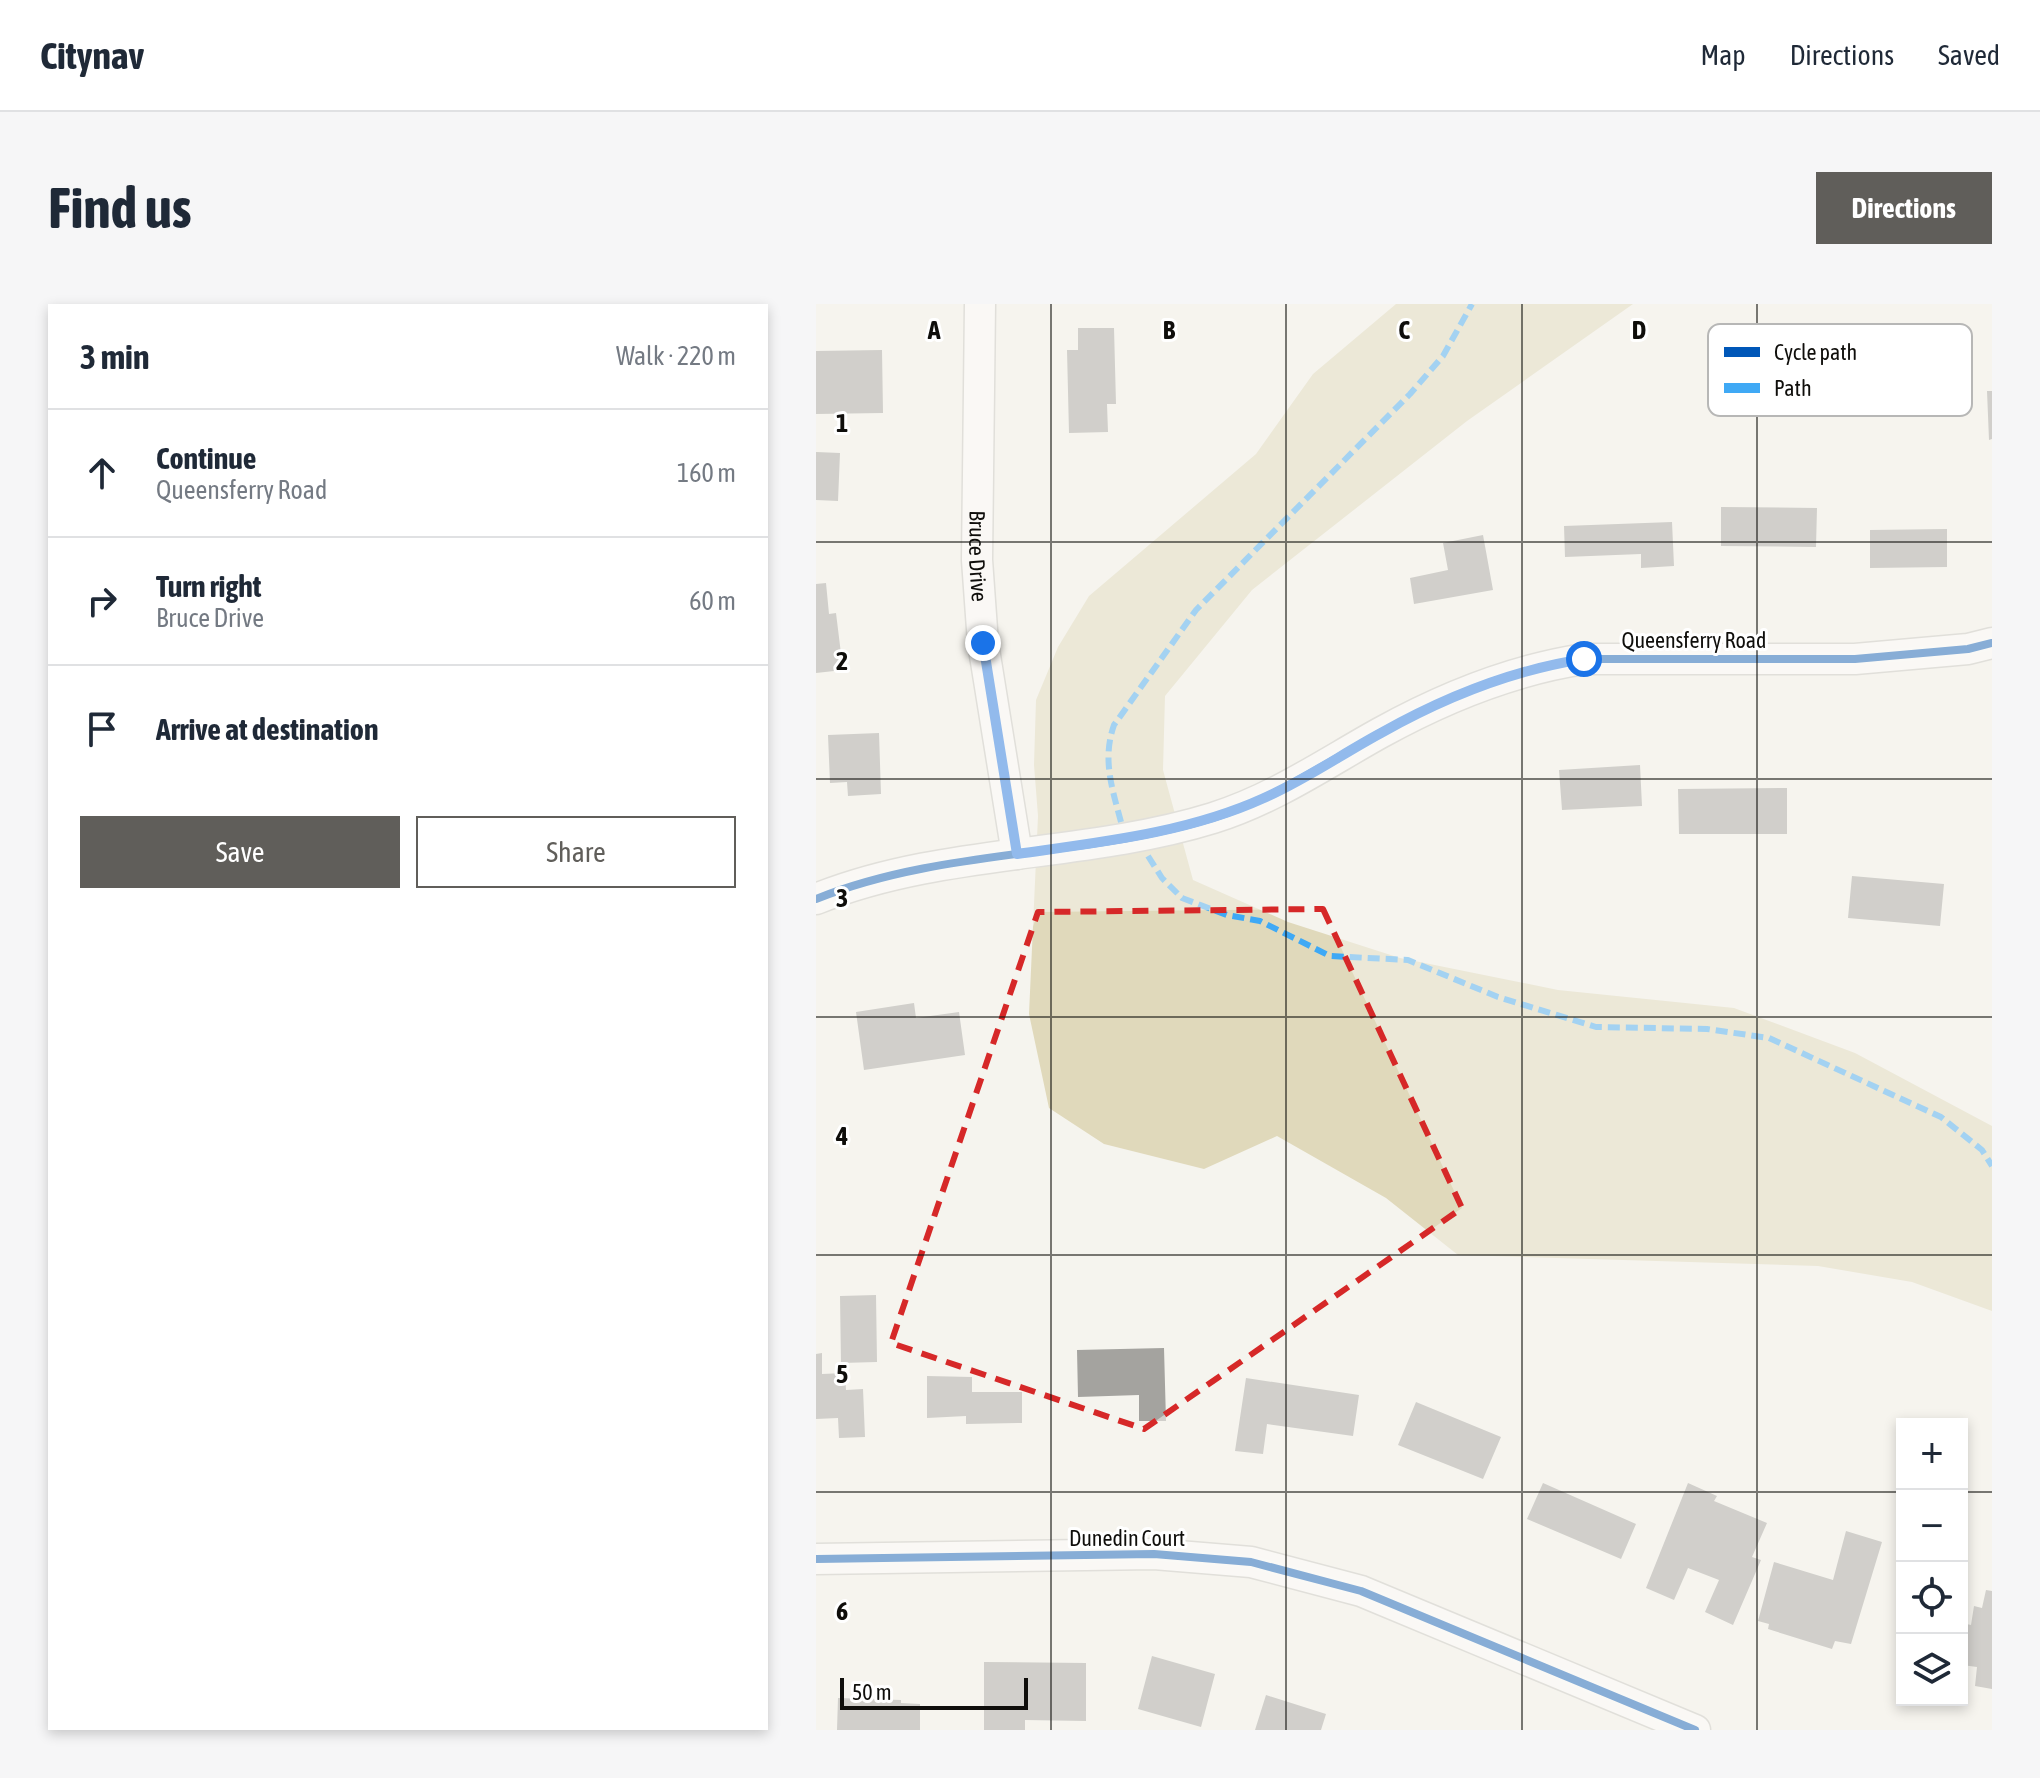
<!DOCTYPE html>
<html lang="en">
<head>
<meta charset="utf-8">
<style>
	:root { --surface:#fff; --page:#f6f6f7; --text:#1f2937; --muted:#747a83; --line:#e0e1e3; --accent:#605e5a }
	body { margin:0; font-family:"Asap Condensed",sans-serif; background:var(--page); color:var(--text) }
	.controls { position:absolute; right:24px; bottom:24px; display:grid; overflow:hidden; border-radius:0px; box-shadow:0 4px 12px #0003 }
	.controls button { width:72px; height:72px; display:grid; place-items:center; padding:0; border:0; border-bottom:2px solid var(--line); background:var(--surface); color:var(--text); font:40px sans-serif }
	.scale { position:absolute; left:24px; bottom:20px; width:188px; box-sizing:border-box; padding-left:8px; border:4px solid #0f0e0b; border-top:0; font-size:22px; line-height:28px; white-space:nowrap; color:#0f0e0b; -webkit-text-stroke:6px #fff; paint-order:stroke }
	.stop { position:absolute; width:24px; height:24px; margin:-18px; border:6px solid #1a73e8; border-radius:50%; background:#fff }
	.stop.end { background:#1a73e8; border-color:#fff; box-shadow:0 2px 8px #0008 }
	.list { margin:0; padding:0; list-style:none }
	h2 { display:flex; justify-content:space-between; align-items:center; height:104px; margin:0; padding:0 32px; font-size:34px }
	h2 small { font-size:26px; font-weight:400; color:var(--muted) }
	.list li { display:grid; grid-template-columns:52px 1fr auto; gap:24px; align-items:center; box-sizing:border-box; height:128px; padding:0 32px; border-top:2px solid var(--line) }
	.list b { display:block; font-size:30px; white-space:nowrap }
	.list p { margin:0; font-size:26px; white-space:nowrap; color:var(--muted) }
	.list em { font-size:26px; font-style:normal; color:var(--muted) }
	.actions { display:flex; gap:16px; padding:24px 32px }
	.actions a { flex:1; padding:18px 0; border:2px solid var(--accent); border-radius:0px; text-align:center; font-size:28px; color:var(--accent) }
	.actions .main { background:var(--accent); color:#fff }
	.icon { flex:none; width:44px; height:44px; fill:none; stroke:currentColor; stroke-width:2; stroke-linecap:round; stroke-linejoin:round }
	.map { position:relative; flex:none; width:1176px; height:1426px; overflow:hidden; border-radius:0px }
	header { display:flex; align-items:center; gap:48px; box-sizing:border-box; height:112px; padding:0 40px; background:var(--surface); border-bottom:2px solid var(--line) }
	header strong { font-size:38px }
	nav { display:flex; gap:44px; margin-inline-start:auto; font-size:28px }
	.intro { display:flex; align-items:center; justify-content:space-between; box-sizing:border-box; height:192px; padding:0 48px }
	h1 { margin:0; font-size:56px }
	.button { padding:20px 36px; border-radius:0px; background:var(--accent); color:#fff; font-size:28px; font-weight:700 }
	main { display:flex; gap:48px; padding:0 48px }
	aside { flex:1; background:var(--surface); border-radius:0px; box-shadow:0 4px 12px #0003 }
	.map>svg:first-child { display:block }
</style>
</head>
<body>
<header>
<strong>Citynav</strong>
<nav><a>Map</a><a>Directions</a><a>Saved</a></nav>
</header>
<div class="intro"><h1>Find us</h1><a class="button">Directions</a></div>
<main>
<aside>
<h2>3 min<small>Walk · 220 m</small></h2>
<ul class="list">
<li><svg class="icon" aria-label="ahead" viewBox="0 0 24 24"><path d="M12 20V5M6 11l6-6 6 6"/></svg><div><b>Continue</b><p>Queensferry Road</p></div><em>160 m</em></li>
<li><svg class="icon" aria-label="right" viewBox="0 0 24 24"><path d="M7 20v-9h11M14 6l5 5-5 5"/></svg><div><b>Turn right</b><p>Bruce Drive</p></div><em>60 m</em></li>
<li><svg class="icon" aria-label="arrive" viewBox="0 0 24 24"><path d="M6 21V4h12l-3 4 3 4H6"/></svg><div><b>Arrive at destination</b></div></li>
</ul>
<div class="actions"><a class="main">Save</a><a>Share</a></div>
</aside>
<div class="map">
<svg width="1176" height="1426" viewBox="0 0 1176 1426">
	<rect width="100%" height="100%" fill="#f5f4ee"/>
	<path fill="#e0d9bb" d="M580 0H817L651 117 436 286 349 392 347 466 377 576 472 618 584 654 742 686 918 704 1039 749 1176 822V1007L1096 978 1002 962 642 951 570 894 461 832 388 865 288 840 233 804 213 710 222 512 218 461 220 396 242 343 273 292 440 150 497 70Z"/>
	<path fill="#a4a39f" d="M262 24H298L300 100H291L292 128 253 129 251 46H262Z
		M66 46 67 109 0 110V47Z
		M1171 87H1176V135L1173 136Z
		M0 148 24 149 22 197 0 196Z
		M905 203 1001 204 1000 243 905 242Z
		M856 218 858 262 825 264V250L749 253 748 222Z
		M1131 225V263L1054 264V226Z
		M667 231 677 286 598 300 594 274 632 266 627 239Z
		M10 279 13 310 20 309 27 366 0 369V280Z
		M63 429 65 490 32 492 31 478 14 479 12 431Z
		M824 461 826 502 746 506 743 466Z
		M971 484V530H863L862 485Z
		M1036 572 1128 580 1124 622 1032 614Z
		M98 699 100 714 143 708 149 751 48 766 40 708Z
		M60 991 61 1058 25 1059 24 992Z
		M348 1044 350 1117H323V1091L262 1093 261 1046Z
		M6 1049V1070L29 1069 30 1086 47 1085 49 1133 23 1134 22 1114 0 1115V1050Z
		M111 1072 156 1073V1088H206V1119L150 1120V1112L111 1114Z
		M430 1074 543 1091 537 1132 451 1120 447 1150 419 1147Z
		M600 1098 685 1133 667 1175 582 1141Z
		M727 1179 820 1220 805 1255 711 1215Z
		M872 1179 901 1192 898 1197 951 1219 936 1253 945 1256 917 1321 889 1308 903 1276 872 1264 858 1296 830 1284Z
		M1030 1227 1066 1238 1035 1340 1019 1337 1016 1345 952 1325 953 1320 942 1317 958 1258 1017 1276Z
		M1170 1286 1176 1287V1385L1159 1382 1161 1363 1146 1361V1319L1155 1321 1158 1302 1166 1304Z
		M336 1352 399 1370 385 1423 322 1405Z
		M168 1358 270 1359V1417L209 1416V1426H168Z
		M450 1391 510 1410 505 1426H439Z
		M22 1394 85 1396V1399L104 1400V1426H21Z"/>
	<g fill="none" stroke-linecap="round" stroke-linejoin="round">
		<g stroke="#c7c6c1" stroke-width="33">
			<g id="minor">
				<path id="s1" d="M164 0 161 256 167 339 201 550"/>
				<path d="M0 595C126 544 268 554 397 514 458 495 510 459 564 429 629 393 696 366 768 355H1039L1152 345 1176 339"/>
				<path d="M0 1255 338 1250 435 1258 545 1287 879 1426"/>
			</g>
		</g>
		<use href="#minor" stroke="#fefdfc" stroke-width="30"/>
		<path stroke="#3fa9f5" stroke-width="6" stroke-dasharray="12 6" stroke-linecap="butt" d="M305 518C296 484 286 455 298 421L380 306 594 90 627 52 656 0
			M332 552 346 574 366 594 411 611 444 617 514 652 592 656 682 693 780 723 891 725 953 734 1125 813 1166 846 1176 862"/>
		<g stroke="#fff" stroke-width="13">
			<path id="cycleway" d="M0 595C126 544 268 554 397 514 458 495 510 459 564 429 629 393 696 366 768 355H1039L1152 345 1176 339
				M0 1255 338 1250 435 1258 545 1287 879 1426"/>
		</g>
		<use href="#cycleway" stroke="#0057b8" stroke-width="8"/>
	</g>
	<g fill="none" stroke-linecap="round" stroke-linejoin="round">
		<path stroke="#1a73e8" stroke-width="10" d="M167 339 201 550C285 538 371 529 448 494 489 476 526 450 565 429 629 393 696 366 768 355"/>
	</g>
	<path d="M0 0H1176V1426H0ZM507 605 646 904 328 1125 75 1039 222 608Z" fill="#f5f4ee" fill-opacity=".55" fill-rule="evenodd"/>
	<path fill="none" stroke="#d62828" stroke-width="6" stroke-dasharray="16 10" stroke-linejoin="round" d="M507 605 646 904 328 1125 75 1039 222 608Z"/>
	<path fill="none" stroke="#0f0e0b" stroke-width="2" stroke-opacity="0.55" d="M235 0V1426M470 0V1426M706 0V1426M941 0V1426M0 238H1176M0 475H1176M0 713H1176M0 951H1176M0 1188H1086M1146 1188H1176"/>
	<g text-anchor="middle" stroke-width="6" stroke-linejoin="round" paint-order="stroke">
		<g font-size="22" fill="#0f0e0b" stroke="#fff">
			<text dy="8" stroke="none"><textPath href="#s1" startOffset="252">Bruce Drive</textPath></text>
			<text x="878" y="344">Queensferry Road</text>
			<text x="311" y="1242">Dunedin Court</text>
		</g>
	</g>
	<rect x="892" y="20" width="264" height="92" rx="12" fill="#fff" stroke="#b7b7b6" stroke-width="2"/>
	<rect x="908" y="43" width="36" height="10" fill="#0057b8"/>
	<rect x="908" y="79" width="36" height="10" fill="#3fa9f5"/>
	<g font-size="22" fill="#0f0e0b">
		<text x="958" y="56">Cycle path</text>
		<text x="958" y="92">Path</text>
	</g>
	<g font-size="26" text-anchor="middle" font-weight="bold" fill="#0f0e0b" stroke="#fff" stroke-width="6" stroke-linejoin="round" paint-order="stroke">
		<text x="118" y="35">A</text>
		<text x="353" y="35">B</text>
		<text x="588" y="35">C</text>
		<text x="823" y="35">D</text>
		<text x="26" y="128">1</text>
		<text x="26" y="366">2</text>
		<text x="26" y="603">3</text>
		<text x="26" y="841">4</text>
		<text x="26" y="1079">5</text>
		<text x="26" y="1316">6</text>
	</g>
</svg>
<div class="controls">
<button>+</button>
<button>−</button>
<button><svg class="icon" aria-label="locate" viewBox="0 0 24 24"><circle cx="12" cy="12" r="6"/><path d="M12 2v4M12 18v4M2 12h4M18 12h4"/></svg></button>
<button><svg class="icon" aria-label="layers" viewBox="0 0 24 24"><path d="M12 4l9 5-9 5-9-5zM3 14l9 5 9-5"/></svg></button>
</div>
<div class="scale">50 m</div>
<div class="stop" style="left:768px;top:355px"></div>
<div class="stop end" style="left:167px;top:339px"></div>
</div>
</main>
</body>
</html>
